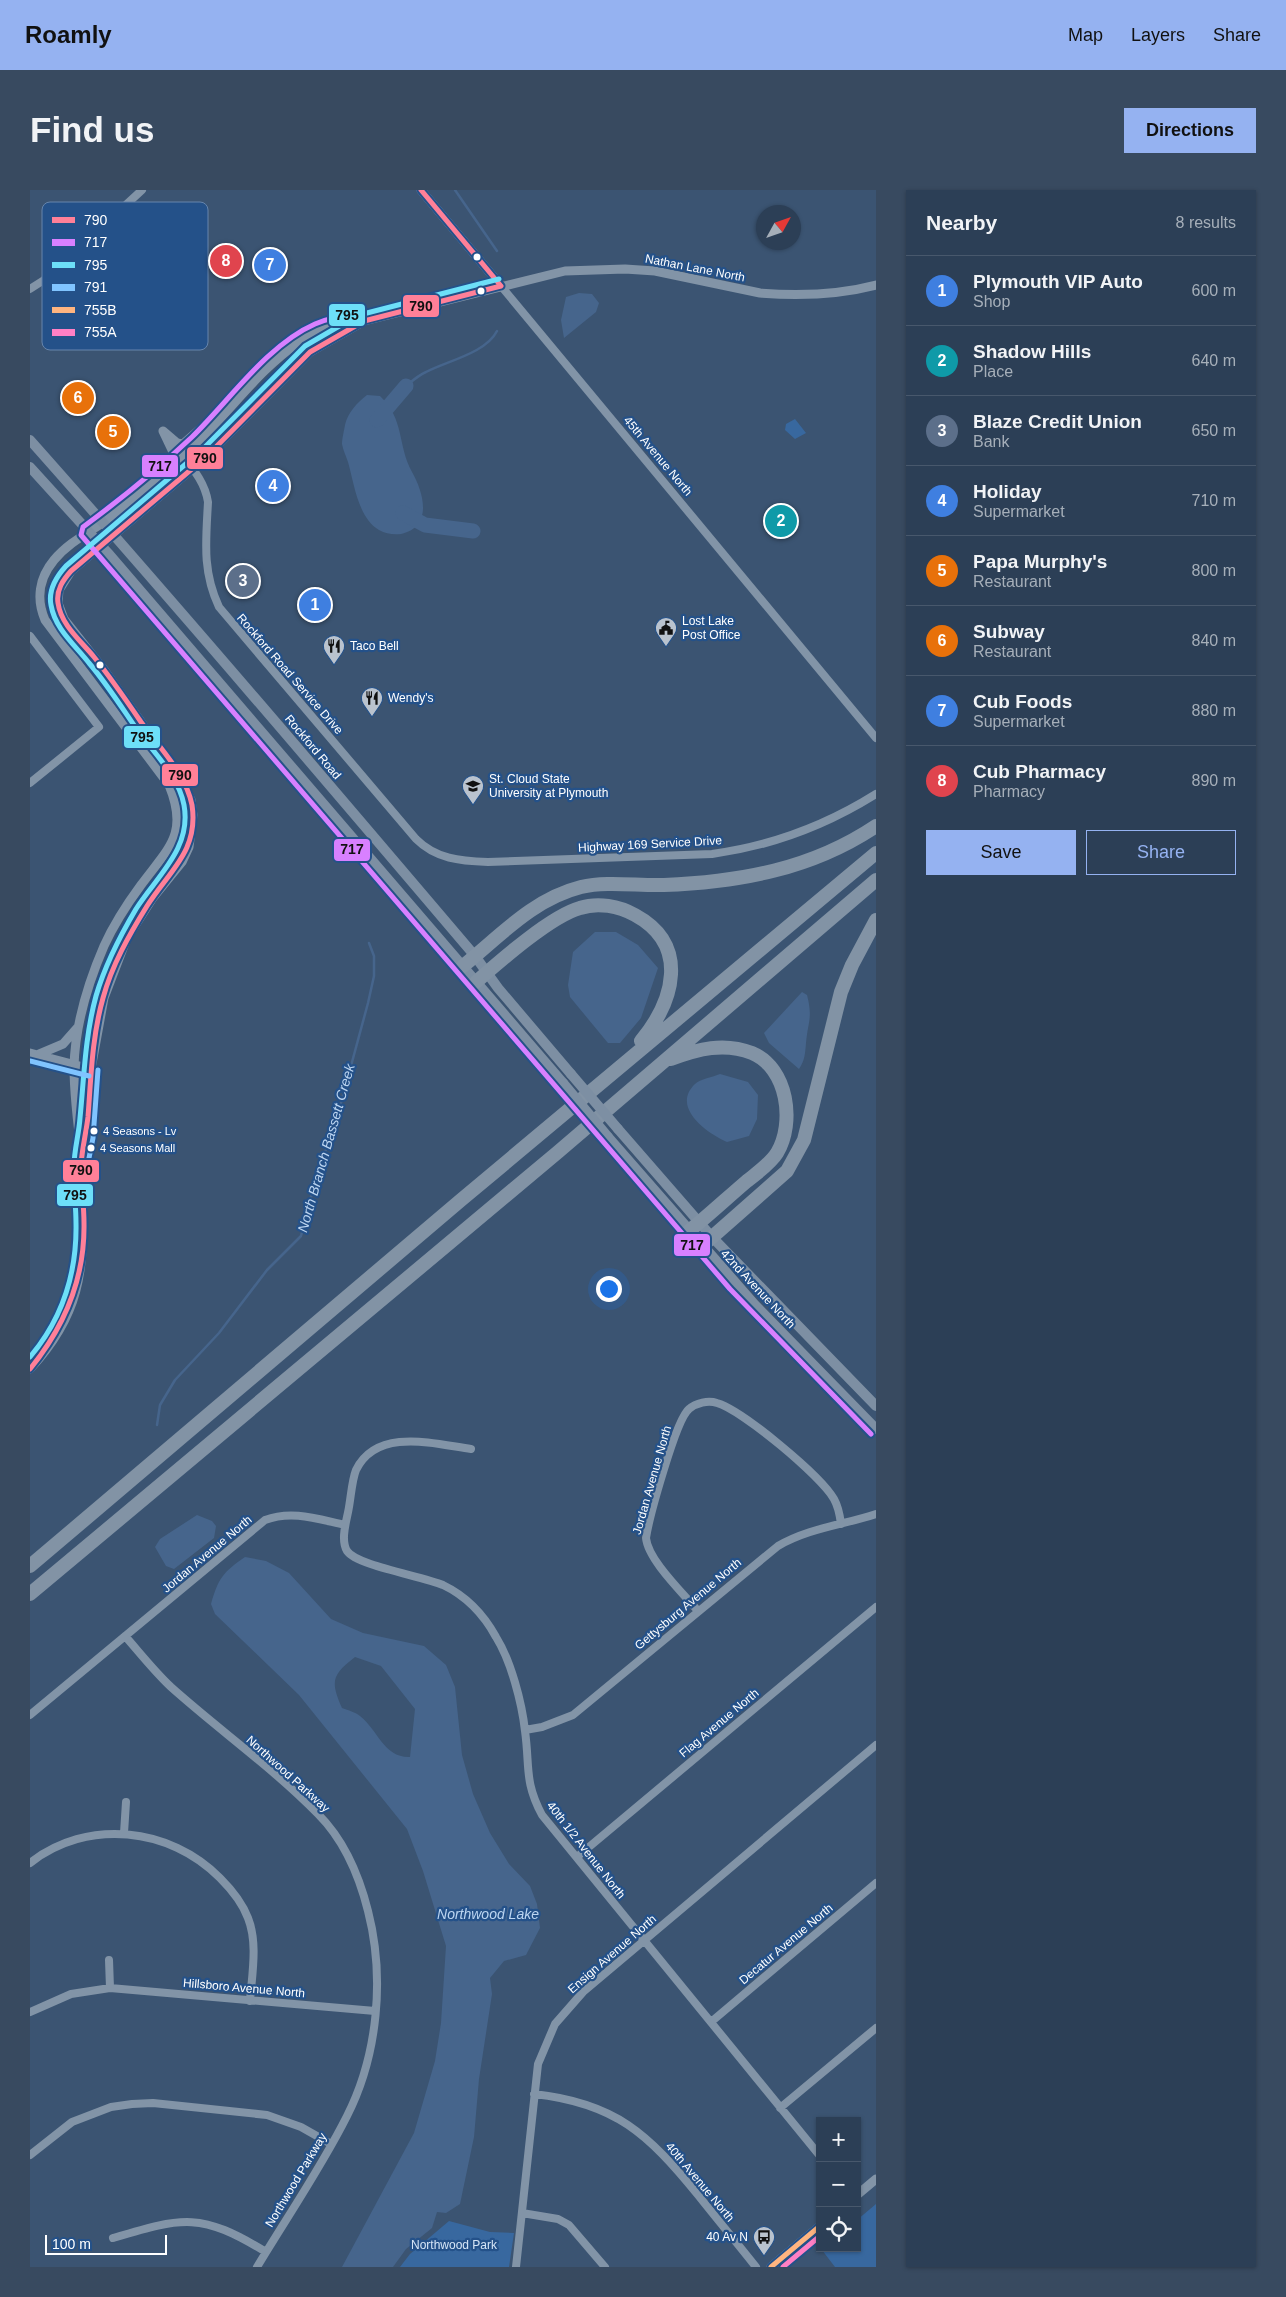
<!DOCTYPE html>
<html lang="en">
<head>
<meta charset="utf-8">
<style>
	:root { --surface:#2c3f56; --page:#384a60; --text:#f1f3f6; --muted:#a6afb9; --line:#48586c; --accent:#95b2f1 }
	body { margin:0; font-family:Arial,sans-serif; background:var(--page); color:var(--text) }
	.controls { position:absolute; right:15px; bottom:15px; display:grid; overflow:hidden; border-radius:0px; box-shadow:0 1px 4px #0004 }
	.controls button { width:45px; height:45px; display:grid; place-items:center; padding:0; border:0; border-bottom:1px solid var(--line); background:var(--surface); color:var(--text); font:25px sans-serif }
	.compass { position:absolute; left:726px; top:15px; width:45px; height:45px; border-radius:50%; background:var(--surface); box-shadow:0 1px 4px #0004; rotate:50deg }
	.scale { position:absolute; left:15px; bottom:12px; width:122px; box-sizing:border-box; padding-left:5px; border:2px solid #fff; border-top:0; font-size:14px; line-height:18px; white-space:nowrap; color:#fff; -webkit-text-stroke:4px #245189; paint-order:stroke }
	.you { position:absolute; left:578px; top:1098px; width:18px; height:18px; margin:-12px; border:4px solid #fff; border-radius:50%; background:#1a73e8; box-shadow:0 0 0 8px #1a73e833 }
	.badge { display:grid; place-items:center; width:32px; height:32px; border-radius:50%; background:var(--accent); color:#fff; font-size:16px; font-weight:700 }
	.pin { position:absolute; translate:-50% -50%; border:2px solid #fff; box-shadow:0 1px 5px #0006 }
	.list { margin:0; padding:0; list-style:none }
	h2 { display:flex; justify-content:space-between; align-items:center; height:65px; margin:0; padding:0 20px; font-size:21px }
	h2 small { font-size:16px; font-weight:400; color:var(--muted) }
	.list li { display:grid; grid-template-columns:32px 1fr auto; gap:15px; align-items:center; box-sizing:border-box; height:70px; padding:0 20px; border-top:1px solid var(--line) }
	.list b { display:block; font-size:19px; white-space:nowrap }
	.list p { margin:0; font-size:16px; white-space:nowrap; color:var(--muted) }
	.list em { font-size:16px; font-style:normal; color:var(--muted) }
	.actions { display:flex; gap:10px; padding:15px 20px }
	.actions a { flex:1; padding:11px 0; border:1px solid var(--accent); border-radius:0px; text-align:center; font-size:18px; color:var(--accent) }
	.actions .main { background:var(--accent); color:#111 }
	.icon { flex:none; width:28px; height:28px; fill:none; stroke:currentColor; stroke-width:2; stroke-linecap:round; stroke-linejoin:round }
	.map { position:relative; flex:none; width:846px; height:2077px; overflow:hidden; border-radius:0px }
	header { display:flex; align-items:center; gap:30px; box-sizing:border-box; height:70px; padding:0 25px; background:var(--accent); color:#111 }
	header strong { font-size:24px }
	nav { display:flex; gap:28px; margin-inline-start:auto; font-size:18px }
	.intro { display:flex; align-items:center; justify-content:space-between; box-sizing:border-box; height:120px; padding:0 30px }
	h1 { margin:0; font-size:35px }
	.button { padding:12px 22px; border-radius:0px; background:var(--accent); color:#111; font-size:18px; font-weight:700 }
	main { display:flex; gap:30px; padding:0 30px }
	aside { flex:1; background:var(--surface); border-radius:0px; box-shadow:0 1px 4px #0004 }
	.map>svg:first-child { display:block }
</style>
</head>
<body>
<header>
<strong>Roamly</strong>
<nav><a>Map</a><a>Layers</a><a>Share</a></nav>
</header>
<div class="intro"><h1>Find us</h1><a class="button">Directions</a></div>
<main>
<div class="map">
<svg width="846" height="2077" viewBox="0 0 846 2077">
	<rect width="100%" height="100%" fill="#3b5472"/>
	<path fill="#38689f" d="M765 229 776 243 765 249 755 240 756 234Z
		M846 2014V2077H805L792 2060 794 2058H827V2030Z
		M419 2031 460 2042 484 2043 479 2077H370L380 2064Z"/>
	<path fill="#46658c" fill-rule="evenodd" d="M549 103 562 104 569 113 566 122 534 148 531 130 536 107Z
		M337 205 350 206C375 230 367 254 382 282 394 303 403 337 371 344 364 345 356 344 349 340 328 328 324 293 318 272 316 266 313 260 312 254 312 249 314 241 315 235 318 222 327 213 337 205Z
		M565 742H586L608 755 628 778 611 828 590 853H578L573 847 540 807 538 795 543 762Z
		M772 802 777 805C783 828 778 831 776 853 775 864 775 870 769 879L739 853 734 843Z
		M690 884 718 892 728 905 727 929 719 946 697 952C679 944 640 918 665 894 670 889 683 887 690 884Z
		M167 1325 182 1331 186 1336 184 1348 144 1379 136 1376 125 1357 130 1349Z
		M215 1367 236 1371 259 1383 301 1429 333 1443 394 1456 416 1475 425 1497 432 1565 443 1604 460 1643 479 1674 500 1696 507 1714 510 1738 496 1765 474 1771 460 1788 462 1804 449 1889 444 1947 430 2014 416 2023 407 2022 402 2038 376 2059 363 2077H312L384 1943 405 1871 411 1833 416 1756 393 1681 377 1639 269 1505 185 1424 181 1414C188 1389 193 1382 215 1367ZM325 1467 351 1476 385 1519 380 1567C354 1568 348 1540 330 1526 325 1522 317 1520 312 1518 300 1491 302 1485 325 1467Z"/>
	<g fill="none" stroke-linecap="round" stroke-linejoin="round">
		<path stroke="#46658c" stroke-width="2.5" d="M425 0 467 61
			M376 196C382 191 389 185 396 182 417 171 456 163 467 141
			M127 1235 130 1215 145 1190 189 1143 237 1080 271 1046 287 984 305 935 338 813 344 786V766L339 753"/>
		<path stroke="#46658c" stroke-width="15" d="M347 230 376 196
			M373 323 395 335 443 341"/>
		<path stroke="#8294a7" stroke-width="8" d="M471 96 846 548
			M0 99 14 90 112 0
			M152 265C164 280 175 293 178 312 176 350 172 381 189 417L386 649C406 669 430 671 458 672L682 664C741 656 795 636 846 604
			M0 446 69 537 0 593
			M441 1259C405 1254 347 1237 326 1280 322 1290 321 1306 319 1317 317 1330 310 1349 317 1361 327 1376 393 1386 413 1395 436 1406 454 1425 466 1447 481 1471 492 1513 495 1541 500 1577 494 1591 512 1625L790 1966
			M668 1421C653 1403 618 1370 616 1348 619 1328 646 1229 659 1219 666 1213 678 1210 687 1213 712 1220 791 1286 804 1309 808 1316 810 1326 811 1334
			M95 1446C110 1463 124 1481 141 1497 189 1540 243 1578 288 1624 315 1651 329 1685 338 1721 355 1787 348 1865 317 1926 291 1978 257 2027 227 2077
			M0 1525 235 1330C262 1320 287 1329 315 1335
			M495 1540 512 1537 543 1525 748 1356C779 1338 813 1335 846 1324
			M94 1643 96 1612
			M547 1667 846 1417
			M0 1673C57 1628 140 1637 190 1688 201 1699 212 1712 218 1728 228 1753 222 1784 220 1811
			M79 1770 80 1798
			M0 1822 41 1804 80 1798 345 1821
			M681 1832 846 1693
			M504 1904C586 1913 618 1944 668 2005 687 2029 707 2053 726 2077
			M750 1918 846 1838
			M0 1965 42 1932 81 1917 102 1914 123 1913 237 1925 271 1937 301 1954
			M492 2023 528 2029 539 2035 575 2077
			M83 2048C154 2027 170 2022 236 2062
			M486 2077 508 1874 525 1834 553 1802 846 1555"/>
		<path stroke="#8294a7" stroke-width="9" d="M391 0 471 96
			M133 241 147 253 153 254 176 234 189 227
			M133 241 143 262 140 275
			M0 863 61 879
			M7 865 33 854 48 837
			M53 964 56 947 61 879 74 808 97 748 122 709 152 672 159 657 163 625 161 610 150 587 75 481 34 429 28 413 29 400 41 381 176 267 280 162 334 131
			M0 1179C50 1125 54 1082 53 1012 53 997 54 981 52 967 48 937 44 907 44 877 45 836 58 793 74 756 84 734 97 714 111 695 139 657 159 644 139 595L15 430C6 409 9 388 24 370 39 352 60 342 78 329 108 305 137 279 165 254 200 222 228 180 268 153 289 138 308 130 334 131L535 81 595 79 625 81 730 103C769 106 808 105 846 95
			M827 2005 846 1989
			M741 2077 790 2036"/>
		<path stroke="#7d8fa3" stroke-width="10" d="M0 250C151 420 298 593 445 766L468 798 541 884
			M0 277 78 363 533 893
			M588 939 682 1047 846 1216
			M578 947 725 1115 846 1239"/>
		<path stroke="#8293a5" stroke-width="14" d="M433 776C470 746 503 709 551 697 577 691 608 696 634 695 710 692 782 679 846 636
			M446 792C470 771 521 726 550 718 568 712 589 716 605 725 660 755 644 811 611 851
			M641 869C668 859 694 852 722 863 758 878 765 933 747 963 740 974 727 983 717 991 697 1008 679 1025 659 1041
			M672 1056 757 981 774 950 811 802 822 775 846 730
			M0 1376 431 1010 846 663
			M0 1404 528 962 846 690"/>
		<path stroke="#7d8fa3" stroke-width="10" d="M541 884 588 939
			M533 893 578 947"/>
		<g stroke="#245189" stroke-width="9">
			<path id="bus-1" d="M391 0 471 96
				M311 132 334 131 471 96
				M0 1179C35 1136 55 1089 54 1033 54 1014 51 995 51 975 52 959 56 943 58 927 61 887 62 847 73 808 82 775 99 745 117 716 139 681 169 661 162 615 156 584 129 557 111 532 96 510 81 488 64 467 51 451 31 435 28 413 26 400 33 390 41 381L176 267 280 162 334 131"/>
		</g>
		<g stroke="#245189" stroke-width="9">
			<path id="bus-2" d="M333 124C316 125 301 127 285 134 237 155 199 211 162 247 127 280 91 309 53 337L51 345 700 1099 841 1244"/>
		</g>
		<g stroke="#245189" stroke-width="9">
			<path id="bus-3" d="M311 125 333 124 469 89
				M0 1167C32 1129 47 1083 46 1033 46 1014 43 995 44 976 44 960 49 944 50 928 54 888 55 846 66 806 75 775 90 746 106 719 127 686 162 658 154 615 149 587 124 563 108 541 92 518 77 494 59 473 45 455 25 439 21 415 18 400 26 387 36 376L171 261 275 156 330 124"/>
		</g>
		<g stroke="#245189" stroke-width="9">
			<path id="bus-4" d="M0 871 59 886
				M59 968 63 948 68 880"/>
		</g>
		<g stroke="#245189" stroke-width="9">
			<path id="bus-5" d="M741 2077 790 2036"/>
		</g>
		<g stroke="#245189" stroke-width="9">
			<path id="bus-6" d="M753 2077 790 2046"/>
		</g>
		<use href="#bus-1" stroke="#ff8098" stroke-width="5"/>
		<use href="#bus-2" stroke="#d880ff" stroke-width="5"/>
		<use href="#bus-3" stroke="#6ddff8" stroke-width="5"/>
		<use href="#bus-4" stroke="#80c4ff" stroke-width="5"/>
		<use href="#bus-5" stroke="#ffb580" stroke-width="5"/>
		<use href="#bus-6" stroke="#ff80c5" stroke-width="5"/>
	</g>
	<defs>
		<g id="civic-pin" transform="scale(1.125)"><path d="M0 17L-7.5 6A9.5 9.5 0 1 1 7.5 6Z" fill="#bac3ce" stroke="#245189"/><path d="M-.6-6.5H3V-4.5H.6V-3L4-1V1h2V6H-6V1h2V-1L-.6-3ZM-1.2 2.5V6h2.4V2.5Z" fill="#111"/></g>
		<g id="restaurant-pin" transform="scale(1.125)"><path d="M0 17L-7.5 6A9.5 9.5 0 1 1 7.5 6Z" fill="#bac3ce" stroke="#245189"/><path d="M-5-6h1v4h1v-4h1v4h1v-4h1v5L-1.5 .5V6h-2V.5L-5-1ZM5-6V6H3V1.5H1.5Q1.5-4 5-6Z" fill="#111"/></g>
		<g id="university-pin" transform="scale(1.125)"><path d="M0 17L-7.5 6A9.5 9.5 0 1 1 7.5 6Z" fill="#bac3ce" stroke="#245189"/><path d="M0-5L7-2L0 1L-7-2ZM-4 1L0 2.5L4 1V4Q0 6-4 4Z" fill="#111"/></g>
		<g id="bus-pin" transform="scale(1.125)"><path d="M0 17L-7.5 6A9.5 9.5 0 1 1 7.5 6Z" fill="#bac3ce" stroke="#245189"/><path d="M-5-6H5V4H4V6H2V4H-2V6H-4V4H-5ZM-3.5-4V0h7V-4ZM-3.5 1.2v1.5H-2V1.2ZM2 1.2v1.5H3.5V1.2Z" fill="#111"/></g>
	</defs>
	<g fill-rule="evenodd">
		<use href="#civic-pin" x="636" y="438"/>
		<use href="#restaurant-pin" x="304" y="456"/>
		<use href="#restaurant-pin" x="342" y="508"/>
		<use href="#university-pin" x="443" y="596"/>
		<use href="#bus-pin" x="734" y="2047"/>
	</g>
	<g fill="#fff" stroke="#245189" stroke-width="2">
		<circle cx="447" cy="67" r="4.5"/>
		<circle cx="451" cy="101" r="4.5"/>
		<circle cx="70" cy="475" r="4.5"/>
		<circle cx="64" cy="941" r="4.5"/>
		<circle cx="61" cy="958" r="4.5"/>
	</g>
	<g text-anchor="middle" stroke-width="4.5" stroke-linejoin="round" paint-order="stroke">
		<g font-size="11" fill="#fff" stroke="#245189" text-anchor="start">
			<text x="73" y="945">4 Seasons - Lv</text>
			<text x="70" y="962">4 Seasons Mall</text>
		</g>
		<g font-size="12" fill="#fff" stroke="#245189">
			<text transform="translate(665 78) rotate(11)" y="4">Nathan Lane North</text>
			<text transform="translate(628 266) rotate(50)" y="4">45th Avenue North</text>
			<text transform="translate(260 484) rotate(49)" y="4">Rockford Road Service Drive</text>
			<text transform="translate(283 557) rotate(50)" y="4">Rockford Road</text>
			<text transform="translate(620 654) rotate(-3)" y="4">Highway 169 Service Drive</text>
			<text transform="translate(728 1099) rotate(47)" y="4">42nd Avenue North</text>
			<text transform="translate(622 1290) rotate(-74)" y="4">Jordan Avenue North</text>
			<text transform="translate(177 1364) rotate(-40)" y="4">Jordan Avenue North</text>
			<text transform="translate(658 1414) rotate(-40)" y="4">Gettysburg Avenue North</text>
			<text transform="translate(689 1533) rotate(-40)" y="4">Flag Avenue North</text>
			<text transform="translate(258 1584) rotate(42)" y="4">Northwood Parkway</text>
			<text transform="translate(556 1660) rotate(52)" y="4">40th 1/2 Avenue North</text>
			<text transform="translate(756 1754) rotate(-40)" y="4">Decatur Avenue North</text>
			<text transform="translate(582 1764) rotate(-41)" y="4">Ensign Avenue North</text>
			<text transform="translate(214 1798) rotate(5)" y="4">Hillsboro Avenue North</text>
			<text transform="translate(266 1990) rotate(-59)" y="4">Northwood Parkway</text>
			<text transform="translate(670 1992) rotate(50)" y="4">40th Avenue North</text>
		</g>
		<g font-size="12" fill="#fff" stroke="#245189" text-anchor="start">
			<text x="652" y="435">Lost Lake<tspan x="652" dy="14">Post Office</tspan></text>
			<text x="320" y="460">Taco Bell</text>
			<text x="358" y="512">Wendy's</text>
			<text x="459" y="593">St. Cloud State<tspan x="459" dy="14">University at Plymouth</tspan></text>
			<text x="718" y="2051" text-anchor="end">40 Av N</text>
		</g>
		<g font-size="12" fill="#d5e5f7" stroke="#245189">
			<text x="424" y="2059">Northwood Park</text>
		</g>
		<g font-size="14" font-style="italic" fill="#bcd5f1" stroke="#245189">
			<text transform="translate(296 958) rotate(-74)" y="5">North Branch Bassett Creek</text>
			<text x="458" y="1729">Northwood Lake</text>
		</g>
	</g>
	<rect x="12" y="12" width="166" height="148" rx="8" fill="#245189" stroke="#6685ac" stroke-width="1"/>
	<rect x="22" y="27" width="23" height="6" fill="#ff8098"/>
	<rect x="22" y="49" width="23" height="7" fill="#d880ff"/>
	<rect x="22" y="72" width="23" height="6" fill="#6ddff8"/>
	<rect x="22" y="94" width="23" height="7" fill="#80c4ff"/>
	<rect x="22" y="117" width="23" height="6" fill="#ffb580"/>
	<rect x="22" y="139" width="23" height="7" fill="#ff80c5"/>
	<g font-size="14" fill="#fff">
		<text x="54" y="35">790</text>
		<text x="54" y="57">717</text>
		<text x="54" y="80">795</text>
		<text x="54" y="102">791</text>
		<text x="54" y="125">755B</text>
		<text x="54" y="147">755A</text>
	</g>
	<g stroke="#245189" stroke-width="2">
		<rect x="372" y="104" width="38" height="24" rx="5" fill="#ff8098"/>
		<rect x="298" y="113" width="38" height="24" rx="5" fill="#6ddff8"/>
		<rect x="156" y="256" width="38" height="24" rx="5" fill="#ff8098"/>
		<rect x="111" y="264" width="38" height="24" rx="5" fill="#d880ff"/>
		<rect x="93" y="535" width="38" height="24" rx="5" fill="#6ddff8"/>
		<rect x="131" y="573" width="38" height="24" rx="5" fill="#ff8098"/>
		<rect x="303" y="648" width="38" height="24" rx="5" fill="#d880ff"/>
		<rect x="32" y="969" width="38" height="24" rx="5" fill="#ff8098"/>
		<rect x="26" y="993" width="38" height="24" rx="5" fill="#6ddff8"/>
		<rect x="643" y="1043" width="38" height="24" rx="5" fill="#d880ff"/>
	</g>
	<g font-size="14" text-anchor="middle" font-weight="bold" fill="#111">
		<text x="391" y="121">790</text>
		<text x="317" y="130">795</text>
		<text x="175" y="273">790</text>
		<text x="130" y="281">717</text>
		<text x="112" y="552">795</text>
		<text x="150" y="590">790</text>
		<text x="322" y="664">717</text>
		<text x="51" y="985">790</text>
		<text x="45" y="1010">795</text>
		<text x="662" y="1060">717</text>
	</g>
</svg>
<div class="controls">
<button>+</button>
<button>−</button>
<button><svg class="icon" aria-label="locate" viewBox="0 0 24 24"><circle cx="12" cy="12" r="6"/><path d="M12 2v4M12 18v4M2 12h4M18 12h4"/></svg></button>
</div>
<svg class="compass" viewBox="-18 -18 36 36"><path d="M0-13l5 13h-10z" fill="#e53935"/><path d="M0 13l5-13h-10z" fill="#a6afb9"/></svg>
<div class="scale">100 m</div>
<div class="you"></div>
<div class="pin badge" style="left:285px;top:415px;background:#3f7fe0">1</div>
<div class="pin badge" style="left:751px;top:331px;background:#0f9aa8">2</div>
<div class="pin badge" style="left:213px;top:391px;background:#5c6f8a">3</div>
<div class="pin badge" style="left:243px;top:296px;background:#3f7fe0">4</div>
<div class="pin badge" style="left:83px;top:242px;background:#e8710a">5</div>
<div class="pin badge" style="left:48px;top:208px;background:#e8710a">6</div>
<div class="pin badge" style="left:240px;top:75px;background:#3f7fe0">7</div>
<div class="pin badge" style="left:196px;top:71px;background:#e0444e">8</div>
</div>
<aside>
<h2>Nearby<small>8 results</small></h2>
<ul class="list">
<li><span class="badge" style="background:#3f7fe0">1</span><div><b>Plymouth VIP Auto</b><p>Shop</p></div><em>600 m</em></li>
<li><span class="badge" style="background:#0f9aa8">2</span><div><b>Shadow Hills</b><p>Place</p></div><em>640 m</em></li>
<li><span class="badge" style="background:#5c6f8a">3</span><div><b>Blaze Credit Union</b><p>Bank</p></div><em>650 m</em></li>
<li><span class="badge" style="background:#3f7fe0">4</span><div><b>Holiday</b><p>Supermarket</p></div><em>710 m</em></li>
<li><span class="badge" style="background:#e8710a">5</span><div><b>Papa Murphy's</b><p>Restaurant</p></div><em>800 m</em></li>
<li><span class="badge" style="background:#e8710a">6</span><div><b>Subway</b><p>Restaurant</p></div><em>840 m</em></li>
<li><span class="badge" style="background:#3f7fe0">7</span><div><b>Cub Foods</b><p>Supermarket</p></div><em>880 m</em></li>
<li><span class="badge" style="background:#e0444e">8</span><div><b>Cub Pharmacy</b><p>Pharmacy</p></div><em>890 m</em></li>
</ul>
<div class="actions"><a class="main">Save</a><a>Share</a></div>
</aside>
</main>
</body>
</html>
